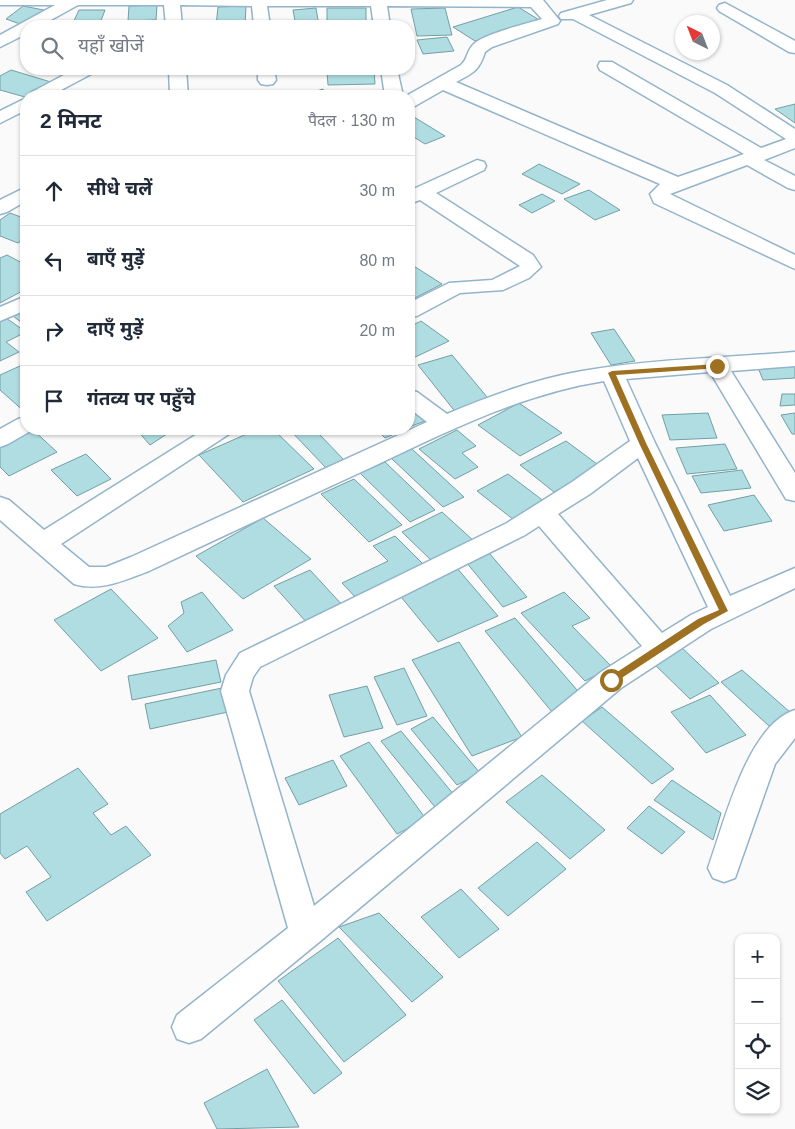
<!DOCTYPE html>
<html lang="hi">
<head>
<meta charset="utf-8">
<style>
	:root { --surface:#fff; --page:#f2f2f3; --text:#1f2937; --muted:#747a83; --line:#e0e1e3 }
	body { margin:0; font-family:Helvetica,"Noto Sans Devanagari",sans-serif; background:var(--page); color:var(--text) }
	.controls { position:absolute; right:15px; bottom:15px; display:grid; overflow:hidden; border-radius:10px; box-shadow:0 1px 4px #0004 }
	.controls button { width:45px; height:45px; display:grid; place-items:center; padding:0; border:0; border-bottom:1px solid var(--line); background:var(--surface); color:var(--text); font:25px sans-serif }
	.compass { position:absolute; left:675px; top:15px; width:45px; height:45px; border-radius:50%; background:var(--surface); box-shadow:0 1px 4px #0004; rotate:318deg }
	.stop { position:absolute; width:15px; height:15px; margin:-11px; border:4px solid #9e7122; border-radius:50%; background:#fff }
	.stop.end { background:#9e7122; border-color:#fff; box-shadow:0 1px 5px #0008 }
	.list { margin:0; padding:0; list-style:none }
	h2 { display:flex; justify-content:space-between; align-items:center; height:65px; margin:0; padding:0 20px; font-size:21px }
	h2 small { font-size:16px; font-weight:400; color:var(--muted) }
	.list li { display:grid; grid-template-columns:32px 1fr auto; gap:15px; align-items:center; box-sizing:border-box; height:70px; padding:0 20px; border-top:1px solid var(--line) }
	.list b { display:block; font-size:19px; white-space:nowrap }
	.list em { font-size:16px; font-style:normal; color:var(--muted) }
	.icon { flex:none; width:28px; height:28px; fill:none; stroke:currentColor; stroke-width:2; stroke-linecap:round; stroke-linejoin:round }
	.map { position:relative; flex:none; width:795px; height:1129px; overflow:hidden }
	.search { position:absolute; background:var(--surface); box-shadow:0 1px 4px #0004; left:20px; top:20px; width:395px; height:55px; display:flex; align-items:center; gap:12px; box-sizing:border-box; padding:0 18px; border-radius:20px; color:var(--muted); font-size:19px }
	.panel { position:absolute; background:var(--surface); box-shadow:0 1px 4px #0004; left:20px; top:90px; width:395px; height:345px; border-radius:20px }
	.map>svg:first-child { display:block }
</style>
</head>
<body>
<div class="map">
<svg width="795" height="1129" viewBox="0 0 795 1129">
	<rect width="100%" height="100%" fill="#fafafa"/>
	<path fill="#b0dde2" stroke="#739fa4" d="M157 5 156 20 128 21 129 6Z
		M23 6 49 11 20 24 6 19Z
		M246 6 245 26H216L218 7Z
		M518 7 541 21 475 41 453 27Z
		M316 8 319 26H296L293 10Z
		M327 8H366V26H327Z
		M445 8 452 35 417 36 411 9Z
		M79 10H105L99 26 72 25Z
		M447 37 454 51 423 54 417 40Z
		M37 69H62L55 74Z
		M11 70 51 82 25 97 0 90V76Z
		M374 70 375 84 328 85 327 71Z
		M323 89 326 96H301Z
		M795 104V123L775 109Z
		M409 114 445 136 425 144 409 134Z
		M539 164 580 184 562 194 522 174Z
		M589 190 620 210 595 220 564 199Z
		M542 194 555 201 532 213 519 205Z
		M10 213 26 219V237L18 243 0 236V220Z
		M7 255 26 265V289L0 303V258Z
		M409 263 442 284 409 301Z
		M26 309V326L13 316Z
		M6 318 26 332 6 342 19 352 0 361V321Z
		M421 321 449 341 409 360V327Z
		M614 329 635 361 611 365 591 333Z
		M452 355 492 403 457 414 418 365Z
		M795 364V378L763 380 757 365Z
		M22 365 26 368V413L0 390V375Z
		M782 394H795V405L780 406Z
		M519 403 562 433 520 456 478 425Z
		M409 406 425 421 409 427Z
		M708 413 717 438 670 440 662 415Z
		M795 413V434H792L781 415Z
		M32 429 57 452 9 476 0 467V445Z
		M136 429H165L170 432 150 445Z
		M258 429H273L314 469 243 502 199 455Z
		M289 429H331L319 434 345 461 327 469Z
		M376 429H406L385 438Z
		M457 430 476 446 462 453 478 467 455 479 419 449Z
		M566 441 601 467 554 492 520 465Z
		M725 444 737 469 687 474 676 448Z
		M412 449 464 497 443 507 391 458Z
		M86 454 111 479 77 496 51 470Z
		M385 462 435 510 410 522 360 473Z
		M742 470 751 488 701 493 692 476Z
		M508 474 545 502 514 520 477 491Z
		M354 479 402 525 369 542 321 494Z
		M754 495 772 521 724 531 708 505Z
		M442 512 475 542 434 563 402 532Z
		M263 518 311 559 243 599 196 556Z
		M395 536 426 567 358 600 342 583 388 561 373 546Z
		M489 553 527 597 503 607 466 562Z
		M456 567 498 616 438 642 397 592Z
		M310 570 345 608 308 624 274 586Z
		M111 589 158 638 101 671 54 620Z
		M202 592 233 630 187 652 168 626 184 613 181 602Z
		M564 592 590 618 572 626 612 667 585 681 521 613Z
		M515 618 583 697 552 712 485 631Z
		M459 642 522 737 472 756 412 660Z
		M679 645 719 683 690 699 650 660Z
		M216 660 221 682 132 700 128 676Z
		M404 668 427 716 397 725 374 677Z
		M742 670 791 713 769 726 721 682Z
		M367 686 383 728 344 737 329 695Z
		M222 688 228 712 150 729 145 704Z
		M710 695 746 735 706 753 671 712Z
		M602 707 674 769 652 784 582 721Z
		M433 717 480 773 457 785 411 729Z
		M401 731 455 796 435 807 381 741Z
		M369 742 426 819 397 834 340 756Z
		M333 760 347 786 299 805 285 778Z
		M78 768 108 804 93 813 111 835 126 826 151 855 47 921 26 892 51 877 27 846 5 859 0 853V814Z
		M542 775 605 830 570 859 506 802Z
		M672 780 721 813 713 840 654 800Z
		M649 806 685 832 662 854 627 828Z
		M537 842 566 869 508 916 478 888Z
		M461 889 499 929 459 958 421 917Z
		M379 913 443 977 412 1002 339 927Z
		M338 938 406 1015 344 1062 278 981Z
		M282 1000 342 1073 314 1094 254 1020Z
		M267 1069 299 1127 217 1129 204 1103Z"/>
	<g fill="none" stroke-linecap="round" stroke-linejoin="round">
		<g stroke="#93b4ca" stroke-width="3">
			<path id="minor" d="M0 0H543L560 21 558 24 492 47 485 52C479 71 473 73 456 82L678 177 744 154 600 70 598 66 600 62H612L761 148 786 139 715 93 573 19H561L559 16 561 13 607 0H633L631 3 589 15 727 85 795 129V148L764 160 795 176V190L788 188 747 165 670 194 795 255V269L654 203 650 194 660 184 443 90 415 106 409 107V96H406L461 65C468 59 467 49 475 43 487 33 526 24 542 19L531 7 387 6 390 26H374L371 6H267L270 26H254L252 6 180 5 182 26H166L164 5H78L40 26H26V34L0 47V35L55 5H0Z
				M725 3 795 41V53L789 52 719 11 717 8 719 5Z
				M75 69H96L93 73 50 96H29L32 92Z
				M169 69H186L188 96H170Z
				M258 69H274L276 80 273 84 267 85 261 84 258 80Z
				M381 69H397L403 96H385Z
				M26 98V110L0 123V111Z
				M477 160 484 162 486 166 484 170 436 193 533 255 541 267 529 278 503 290 460 293 417 316 409 317V303L449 283 492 280 520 266 420 200 409 204V191Z
				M26 187V201L7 212 0 214V200Z
				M26 296V310L0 321V307Z
				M795 352V366L731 371 795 473V501L786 499 710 372 626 379 655 443 730 596 795 568V588L711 629 621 688 318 943 201 1039 189 1043 177 1039 172 1027 177 1015 288 928 221 691 226 675 240 653 507 523 572 482 630 441 604 381C521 394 446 432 370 468 296 502 223 536 149 571 125 580 100 592 74 584L0 520V497L9 500 44 530 205 429H233L229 434 61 544 89 567H106L131 557 427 422 409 408V390L417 392 447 414C490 396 535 379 582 371 651 359 724 358 795 352ZM638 458 708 607 691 615 662 633 558 514 590 494ZM539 526 642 646 601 672 314 906 249 691 253 677 260 667 525 535Z
				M26 417V429H34L8 444 0 447V429L18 419Z
				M795 710V738L775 764 735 878 724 882 713 878 708 868C724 824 747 725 795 710Z"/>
		</g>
		<use href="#minor" fill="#fff" fill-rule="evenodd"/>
	</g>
	<path fill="#9e7122" d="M717 364 720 365V368L616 375 646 443 728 611 704 624 614 683H608V678L698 619 719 610 639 443 608 373 612 371Z"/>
</svg>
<div class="controls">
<button>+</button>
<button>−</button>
<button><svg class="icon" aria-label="locate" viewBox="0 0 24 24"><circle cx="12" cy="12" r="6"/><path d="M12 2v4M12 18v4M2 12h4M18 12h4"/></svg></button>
<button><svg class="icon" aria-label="layers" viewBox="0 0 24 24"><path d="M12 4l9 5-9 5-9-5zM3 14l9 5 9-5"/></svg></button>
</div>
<svg class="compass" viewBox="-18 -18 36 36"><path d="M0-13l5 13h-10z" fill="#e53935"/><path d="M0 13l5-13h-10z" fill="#747a83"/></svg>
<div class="stop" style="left:611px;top:680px"></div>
<div class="stop end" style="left:717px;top:366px"></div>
<div class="search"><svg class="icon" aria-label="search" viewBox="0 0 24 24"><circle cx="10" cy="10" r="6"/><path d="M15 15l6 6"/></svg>यहाँ खोजें</div>
<section class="panel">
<h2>2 मिनट<small>पैदल · 130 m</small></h2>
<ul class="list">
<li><svg class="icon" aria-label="ahead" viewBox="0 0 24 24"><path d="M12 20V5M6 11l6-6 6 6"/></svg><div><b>सीधे चलें</b></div><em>30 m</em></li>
<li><svg class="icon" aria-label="left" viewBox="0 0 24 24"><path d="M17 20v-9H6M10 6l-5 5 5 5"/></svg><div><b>बाएँ मुड़ें</b></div><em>80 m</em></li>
<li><svg class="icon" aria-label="right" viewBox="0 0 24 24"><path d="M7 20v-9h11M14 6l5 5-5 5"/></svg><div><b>दाएँ मुड़ें</b></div><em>20 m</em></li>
<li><svg class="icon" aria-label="arrive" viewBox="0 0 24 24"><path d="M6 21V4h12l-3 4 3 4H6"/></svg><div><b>गंतव्य पर पहुँचे</b></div></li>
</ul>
</section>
</div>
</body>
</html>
